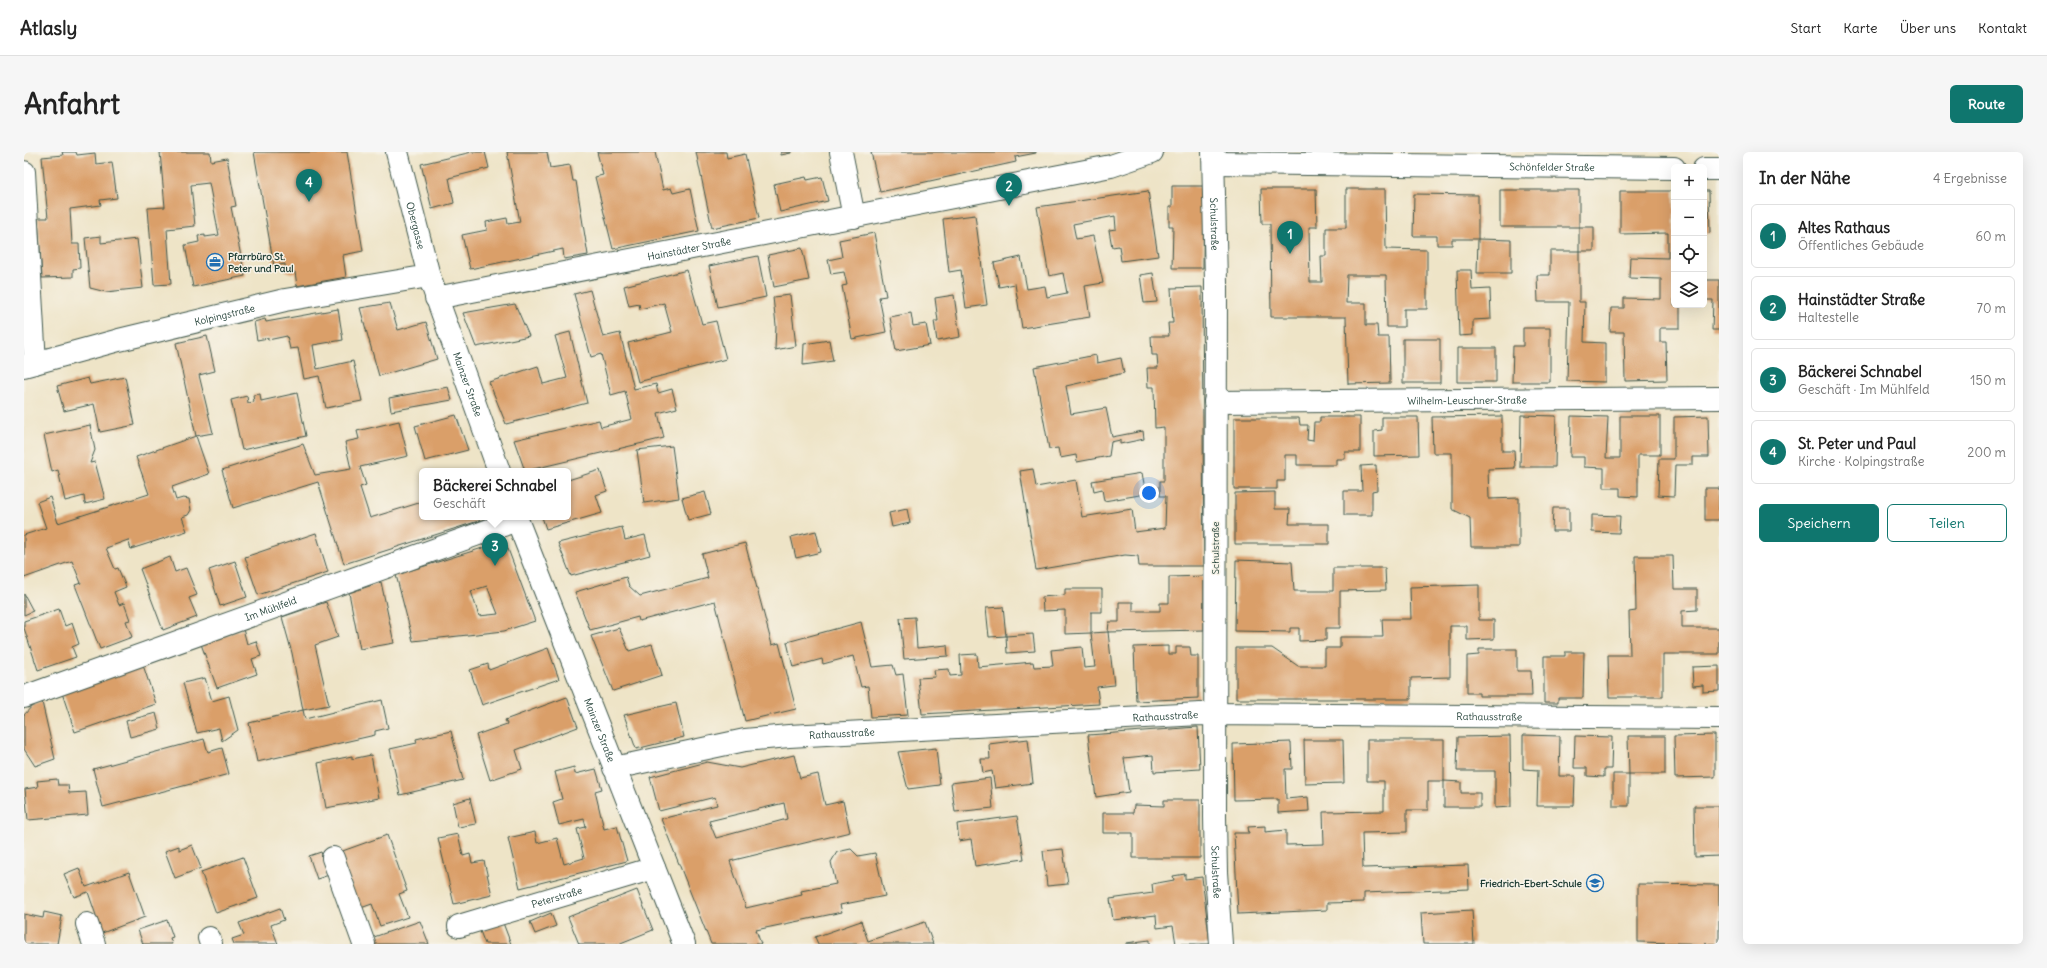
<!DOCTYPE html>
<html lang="de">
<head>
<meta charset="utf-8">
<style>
	:root { --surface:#fff; --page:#f6f6f6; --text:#222; --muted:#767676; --line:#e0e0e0; --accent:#0f766e }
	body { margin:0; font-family:Delius,sans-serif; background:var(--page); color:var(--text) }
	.controls { position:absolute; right:12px; top:12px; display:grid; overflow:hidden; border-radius:6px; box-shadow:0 4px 16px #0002 }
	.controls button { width:36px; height:36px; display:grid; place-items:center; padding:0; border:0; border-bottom:1px solid var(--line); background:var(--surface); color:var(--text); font:20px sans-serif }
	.you { position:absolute; left:1125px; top:341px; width:14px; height:14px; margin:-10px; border:3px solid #fff; border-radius:50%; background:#1a73e8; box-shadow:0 0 0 6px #1a73e833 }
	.badge { display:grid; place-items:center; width:26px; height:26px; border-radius:50%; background:var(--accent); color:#fff; font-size:13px; font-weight:700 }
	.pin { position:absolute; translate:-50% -33px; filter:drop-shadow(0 1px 2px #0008) }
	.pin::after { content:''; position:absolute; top:21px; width:14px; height:12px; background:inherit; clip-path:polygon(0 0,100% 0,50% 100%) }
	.popup { position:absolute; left:395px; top:316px; width:152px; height:52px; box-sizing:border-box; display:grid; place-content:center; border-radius:6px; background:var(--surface); filter:drop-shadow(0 1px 3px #0005); font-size:13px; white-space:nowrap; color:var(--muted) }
	.popup b { font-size:15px; color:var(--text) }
	.popup::after { content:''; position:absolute; left:50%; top:100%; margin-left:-8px; border:8px solid transparent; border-top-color:var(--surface) }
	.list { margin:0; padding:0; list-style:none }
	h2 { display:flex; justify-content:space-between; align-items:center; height:52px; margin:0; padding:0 16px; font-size:17px }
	h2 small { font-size:13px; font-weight:400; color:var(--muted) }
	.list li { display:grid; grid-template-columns:26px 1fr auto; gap:12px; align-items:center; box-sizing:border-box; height:64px; margin:0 8px 8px; padding:0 8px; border:1px solid var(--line); border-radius:6px }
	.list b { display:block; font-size:15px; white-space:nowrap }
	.list p { margin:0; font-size:13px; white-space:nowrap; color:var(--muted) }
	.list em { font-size:13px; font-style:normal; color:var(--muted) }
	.actions { display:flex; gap:8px; padding:12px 16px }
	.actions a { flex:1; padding:9px 0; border:1px solid var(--accent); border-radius:6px; text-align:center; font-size:14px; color:var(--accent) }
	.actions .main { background:var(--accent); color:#fff }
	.icon { flex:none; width:22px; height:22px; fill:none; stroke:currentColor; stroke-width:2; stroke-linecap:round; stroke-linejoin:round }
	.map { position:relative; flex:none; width:1695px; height:792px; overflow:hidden; border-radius:6px }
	header { display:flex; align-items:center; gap:24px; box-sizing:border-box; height:56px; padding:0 20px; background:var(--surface); border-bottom:1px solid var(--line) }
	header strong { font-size:19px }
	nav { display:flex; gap:22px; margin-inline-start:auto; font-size:14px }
	.intro { display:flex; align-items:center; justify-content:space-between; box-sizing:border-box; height:96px; padding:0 24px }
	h1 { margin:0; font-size:28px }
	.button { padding:10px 18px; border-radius:6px; background:var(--accent); color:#fff; font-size:14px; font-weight:700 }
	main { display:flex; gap:24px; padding:0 24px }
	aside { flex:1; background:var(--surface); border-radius:6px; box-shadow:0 4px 16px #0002 }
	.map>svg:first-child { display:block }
</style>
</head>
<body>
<header>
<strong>Atlasly</strong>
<nav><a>Start</a><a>Karte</a><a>Über uns</a><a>Kontakt</a></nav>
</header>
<div class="intro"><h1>Anfahrt</h1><a class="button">Route</a></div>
<main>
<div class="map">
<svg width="1695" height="792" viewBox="0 0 1695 792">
	<rect width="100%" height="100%" fill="#f7f3e8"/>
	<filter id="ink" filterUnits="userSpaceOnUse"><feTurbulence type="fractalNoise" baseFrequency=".025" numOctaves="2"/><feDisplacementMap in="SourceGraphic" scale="8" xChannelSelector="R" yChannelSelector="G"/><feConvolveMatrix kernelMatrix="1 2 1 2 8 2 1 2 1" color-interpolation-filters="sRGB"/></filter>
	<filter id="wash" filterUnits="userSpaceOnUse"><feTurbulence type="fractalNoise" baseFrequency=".012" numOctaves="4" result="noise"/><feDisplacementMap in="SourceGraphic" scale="16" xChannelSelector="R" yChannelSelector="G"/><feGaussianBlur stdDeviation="0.9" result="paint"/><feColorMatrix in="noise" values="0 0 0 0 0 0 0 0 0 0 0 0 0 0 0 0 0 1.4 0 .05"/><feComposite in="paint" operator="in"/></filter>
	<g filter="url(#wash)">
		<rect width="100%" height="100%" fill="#eee4c7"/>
		<g id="blocks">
			<path fill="#da9f69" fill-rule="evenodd" d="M38 0H52L53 3 71 1 72 12 88 10 93 46 76 48 77 53 46 57 48 92H55L56 116 49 117V125L18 126 14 66H24L18 5 39 3Z
				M136 0H186L187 9 203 6 212 54 207 55 221 124 169 135 161 93 175 90 174 84 181 83V85L195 83 185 31 167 33 171 74 143 77 147 132 130 133 124 56 141 55Z
				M230 0H323L339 99 319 103 322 125 273 134 271 120 267 121 261 118V112L250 114Z
				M448 0H461L465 16 425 26 430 51 408 57 397 12Z
				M483 0H523L526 16 546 13 549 29H552L564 103 540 107 539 97 446 117 438 83 463 78 462 70 483 66 484 72 496 70Z
				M573 0H631L639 38 647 36 649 41 666 37 675 79 589 97 571 25 579 23Z
				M672 0H702L703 6 721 2 735 66 688 76Z
				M757 0H767V1L757 3Z
				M847 0H1012V1L991 5 992 10 856 40Z
				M782 25 783 28 798 25 804 49 756 60 750 32Z
				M1148 34H1180L1179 116H1148L1149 74H1145V55H1148Z
				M1237 37H1292L1293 75H1285L1286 130H1298L1297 104H1302V76H1322V37H1361L1362 97 1403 98V157H1380V175H1363L1362 123H1323L1322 151H1342V173H1353L1354 185H1365L1366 231 1324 232 1322 165H1247L1246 72H1238Z
				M1476 38H1555V75H1476Z
				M1124 39 1134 104 1097 109 1095 94 1088 95 1085 78 1092 77 1091 64 1049 72 1052 87 1069 84 1079 131 1061 134 1066 165 998 176 991 132 975 135 970 111 997 105 1003 137 1021 134 1023 145 1043 141 1039 121 1025 124 1013 55Z
				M1596 39H1650V153H1656V176H1636V190H1642L1643 228 1601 229 1600 180H1586L1587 156H1600V146L1637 147V127L1605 126 1606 105 1644 106V81L1596 82Z
				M1680 39H1685L1686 81 1680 82Z
				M1390 42 1454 43V87H1428V93H1413V84H1389Z
				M951 63 963 153 942 156 937 118 925 120 919 67Z
				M1555 75H1570V99H1555Z
				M850 81 862 144 855 145 862 180 828 187 818 134 823 133 820 120 807 122 804 108 818 105 815 88Z
				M77 84V91L113 87 119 136 82 140 66 136 61 86Z
				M1454 87 1487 88V121H1453Z
				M778 96 785 128 750 135 744 103Z
				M1526 99H1555V150H1561L1560 190 1581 191V230L1543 229 1545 150H1514L1513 123H1526Z
				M734 104 742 145 694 155 685 114Z
				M663 118 678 172 692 169 702 207 614 230 604 191 648 180 640 151 616 157 615 152 605 154 600 134Z
				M1433 118H1447L1448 138 1466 137 1467 167 1449 168V183L1435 184Z
				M1129 121 1133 150 1120 151 1116 123Z
				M1680 128H1695V178H1688L1689 148H1680Z
				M1178 135 1180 414H1115L1114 404 1101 403 1012 418 996 319 1009 317 1012 335 1052 328 1058 365 1108 357 1111 380 1141 376 1142 344H1136V329H1140V275L1131 276 1130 235H1124L1123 216H1134L1133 203H1128L1127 184H1145L1144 171H1149L1147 136Z
				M566 138 579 185 596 181 610 237 632 232 634 241 648 237 653 256 634 261 640 286 501 319 490 288 575 268 577 275 608 267 601 239 587 243 577 202 567 205 550 142Z
				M766 143 772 194 751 198 752 173 749 145Z
				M930 143 936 185 913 189 910 169H914L911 146Z
				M366 151 374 178 402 170 413 207 355 224 336 156Z
				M491 152 505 184 452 195 439 161Z
				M314 157 319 188 289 193 293 217 329 209 338 249 302 256 295 224 280 227 274 196 266 197 263 184 244 188V186L233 188 230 170 241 167 242 170Z
				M887 161 889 174 902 172 906 193 872 199 866 165Z
				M1499 176H1526V230H1488L1489 194H1499Z
				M546 180 563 251 482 272 465 230 514 214 519 232 543 226 531 184Z
				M183 184 191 219 175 223 189 281 172 284 185 322 148 335 152 348 159 346 165 347 167 358 164 363 158 365 163 379 107 397 104 388 82 396 91 417 94 416 102 435 90 440 95 453 100 451 106 468 102 469 108 485 76 497 51 433 57 431 48 409 0 426V383L22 376 13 350 26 345 34 371 125 342 112 305 172 284 152 191Z
				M1379 187H1416V231H1379Z
				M805 188 809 209 779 213 780 192Z
				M1433 196H1472V230H1433Z
				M1072 203 1073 211 1097 206 1100 221 1042 234 1047 262 1082 256 1088 285 1119 279 1120 287 1096 292V288L1087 290 1085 304 1053 310 1052 303 1036 306 1034 296 1025 297 1010 215Z
				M101 225 111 273 76 280 70 252 40 259 33 234 64 226 66 232Z
				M424 235 428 248 367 259 365 246Z
				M273 241 282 284 218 298 207 248 223 244 224 251 230 250 229 243 236 242 237 249Z
				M432 263 444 298 401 309 391 274Z
				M1497 263 1532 264 1531 315H1496Z
				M1478 264V299H1490L1491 316 1464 317 1465 347 1495 346V395H1447L1446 366 1428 357V301H1409L1408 265Z
				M1547 264 1584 265 1582 306H1596V264H1636V303H1614V345L1596 344V336H1580V316L1560 315V305H1546Z
				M1684 264 1685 305H1669V313H1651L1650 344 1634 343 1635 307H1650V265Z
				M1296 265H1336V300H1321V307H1312V313H1273V303H1261V329H1253V337H1210V266H1275L1276 273H1284L1283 288 1289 289 1290 270H1296Z
				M1358 265H1394L1395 303 1350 304V279L1358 278Z
				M375 269 384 304 336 315 342 333 336 335 346 366 398 350V365H467L320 412 294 330 209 356 198 318 279 292 291 323 327 317 321 290 335 287 333 279Z
				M66 273 71 298 66 311 71 310 81 347 61 352 60 344 41 349 34 318 28 320 20 283Z
				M648 294 655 346 620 351 613 298Z
				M1352 313 1353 338 1348 339V363H1320V339H1338L1337 314Z
				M576 318 583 339 572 343 578 361 522 377 518 365H544V328Z
				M1118 321 1122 342 1080 349 1078 337 1070 339 1068 329Z
				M1681 336H1695V368H1681Z
				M681 340 687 362 664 368 658 346Z
				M1251 340V357H1266L1265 372H1305V392H1211V341Z
				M1529 356H1545V379H1528Z
				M883 357 886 371 868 375 865 361Z
				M1568 363 1596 364 1595 381 1568 380Z
				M598 375 601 388 621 383 626 403 547 424 534 391Z
				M792 379 797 400 772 406 767 385Z
				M292 381 304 420 234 443 221 405Z
				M481 389 511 469 480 479 389 489 372 423ZM463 434 474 462 455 464 447 439Z
				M721 391 748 493 755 491 772 557 721 569 691 449 615 469 614 465 566 478 551 440 602 425 605 434 616 444 684 426 678 402Z
				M1611 404H1649L1650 437H1673V458L1658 459V476H1695V502H1639V545H1585L1584 503H1606L1605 460 1612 459Z
				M146 405 151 420 162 416 173 443 165 446 173 465 139 478 116 417Z
				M1212 408 1268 410 1270 439H1309V416H1361L1362 438 1316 439V476H1302V488L1275 489V476H1266V480L1211 479Z
				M211 409 223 445 196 454 185 418Z
				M1180 424V478L1084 480 1085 470H1095V450H1109V459H1136V451H1145V425Z
				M357 430 370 491 336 497 325 441Z
				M1455 433V468H1470V487L1443 488V474H1426V525L1387 526V547H1212V496H1248L1274 514H1301V496H1316V485H1359L1358 467H1387L1386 435Z
				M1041 437H1078V460H1067V481L1041 482V458L1019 459 1018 445 1041 443Z
				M0 442 9 459 0 463Z
				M302 450 314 485 291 493 305 553 279 558 281 567 358 548 364 576 351 579V583L233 610 225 571 279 558 268 501 258 465Z
				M979 455 982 484 965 485 962 456Z
				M35 457 41 474 48 471 55 492 48 495 52 505 14 518 0 476V469Z
				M891 465 893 496 923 493 924 504 880 507 876 466Z
				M837 470 848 515 869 513 872 523 879 522 884 563 847 565 844 534 837 535 829 504 799 512 798 507 769 515 763 490Z
				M595 476 605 499 628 492 638 523 589 539 567 484Z
				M219 477 223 492 232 489 237 504 228 507 233 522 193 536 177 492Z
				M1084 480 1090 533 1073 535 1075 552 898 562 894 526 911 525 910 518 925 517 926 524 937 523 936 503 953 502 954 515 1009 510 1010 515 1029 514 1027 498 1058 495 1060 516 1071 515 1067 481Z
				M1009 482 1011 499 983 501 982 484Z
				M1144 494V502H1152V495H1166L1167 504H1174V546L1112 549 1110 495Z
				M524 496 535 527 458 553 446 518 464 512 465 518Z
				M1455 497H1493V519H1507L1508 544H1455V541H1443V504L1455 503Z
				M1541 500H1560L1559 546H1534V551H1520V504H1541Z
				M119 513 132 552 51 580 38 541Z
				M1695 514V539L1679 540V533L1669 534 1668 515Z
				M181 526 188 549 205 544 214 578 198 589 195 576 173 581 159 531Z
				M543 545 554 575 492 598 498 617 466 628 452 583 483 572 481 568Z
				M18 550 31 607 11 614 0 597V563L9 553Z
				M652 551 660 585 612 597 600 563Z
				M132 561 136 577 106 585 102 569Z
				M1174 575 1176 617 1130 620 1129 603 1100 606 1105 640 1072 645 1064 583Z
				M427 579 439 628 376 643 366 597 393 591 392 587Z
				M1499 583 1536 584 1535 624H1551L1550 654H1513L1514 618 1499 617Z
				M1691 583V625L1651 626 1650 584Z
				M1486 584 1487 655 1471 656V619H1433L1434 585Z
				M1551 584 1588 585 1587 617H1580V625L1563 624V616H1550Z
				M1604 584H1641V622H1605Z
				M180 587 184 600 198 596 205 622 79 655 69 617Z
				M1004 587 1009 631 971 636 968 619 959 621 957 607H966L965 592Z
				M1280 588H1319L1320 631 1281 632Z
				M1343 588H1420V629H1404V658H1383V680L1338 681 1339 716 1444 713 1445 737 1340 741V750L1303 751V758L1214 762 1210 681H1225L1224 675 1241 674V680L1262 678V693L1300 692 1299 660 1360 659V629H1343Z
				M1267 590 1268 617H1261L1262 647 1284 645 1285 659 1254 661V647L1210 648 1209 592Z
				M912 596 916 633 884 637 874 600Z
				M347 603 355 646 302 656 294 611 328 604V607Z
				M770 603 776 626 794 622 801 653 819 649 826 680 706 709 722 756 778 743 777 739 812 732 807 710 813 700 827 697 834 704 851 701 861 744 816 753 818 760 732 778 737 792H687L637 667 693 653 691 645 635 659 626 625 683 610 716 616ZM760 651 763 667 692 686 685 669Z
				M550 615 551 622 572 617 578 637 571 639 580 677 593 674 603 709 496 736 484 686 511 680 513 691 533 686 540 712 560 706 553 677 562 675 560 667 535 673 529 650 538 647 531 620Z
				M1589 622H1605V654H1589Z
				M966 626 969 656 931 660 927 631Z
				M33 627 34 633H44L45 641 62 640 64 663 4 668 1 637 14 635 13 629Z
				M1420 629 1437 630V641H1456V655H1420Z
				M446 646 452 672 434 675 429 651Z
				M1140 648H1176V706H1109V681H1079V661H1109L1110 653 1140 654Z
				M1670 654H1695V704L1671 705Z
				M993 664 1000 707 951 714 947 687 935 689 933 672Z
				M434 682 439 704 446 702 448 711 460 709 468 743 430 752 414 686Z
				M363 683 383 739 375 742 384 765 356 774 348 752 334 757 313 701Z
				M168 693 177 716 151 726 141 699 155 694V698Z
				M1039 697 1044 732 1023 734 1019 699Z
				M297 700 305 723 293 727 285 704Z
				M219 705 234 746 192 761 177 720Z
				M55 716 62 735 105 720 121 765 78 781 64 740 50 745 40 722Z
				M1161 722V727L1178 725 1186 792H1152L1149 774 1133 776 1132 763 1089 768 1086 747 1129 741 1128 732 1150 728 1149 724Z
				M1614 732 1695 733V792L1614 790Z
				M613 738 629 778 594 792H555L544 765Z
				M256 756 260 768 247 773 254 792H210L208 787 220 783 215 771Z
				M1448 758 1450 792H1399L1397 761Z
				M20 760 38 764 33 792H0V762L19 766Z
				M527 761 532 774 511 782 506 770Z
				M143 768 149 785 146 786 148 792H119L114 778Z
				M396 769 405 792H349L347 786Z
				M837 769 844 789 901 770 909 792H794L791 785Z
				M479 771 487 792H461L456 779Z
				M1126 788V792H1102V791Z"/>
		</g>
	</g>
	<g filter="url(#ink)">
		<use href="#blocks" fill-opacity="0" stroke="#3e564a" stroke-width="1"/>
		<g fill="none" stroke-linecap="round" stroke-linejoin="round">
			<g stroke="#3e564a" stroke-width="24">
				<g id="minor">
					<path id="s1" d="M373 0 405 124 475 319"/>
					<path d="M817 0 830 65"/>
					<path id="s2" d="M1189 0 1192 130 1191 665 1192 720 1197 792"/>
					<path id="s3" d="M1190 11 1650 16"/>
					<path d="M1680 17H1695"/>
					<path d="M0 20 11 211"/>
					<path id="s4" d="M412 146 1087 14 1128 0"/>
					<path id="s5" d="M0 214 95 188 261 148 405 124"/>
					<path id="s6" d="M1191 250 1695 246"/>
					<path id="s7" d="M492 365 660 792"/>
					<path id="s8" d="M0 545 493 368"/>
					<path id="s9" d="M590 616 721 588 765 584 1176 562 1695 566"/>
					<path d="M309 706 340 792"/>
					<path d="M63 772 70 792"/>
					<path id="s10" d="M435 774 630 716"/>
					<path d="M185 786 187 792"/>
				</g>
			</g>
			<use href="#minor" stroke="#fff" stroke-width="22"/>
		</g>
	</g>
	<defs>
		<g id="office-ring" transform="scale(0.9)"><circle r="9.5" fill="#f7f3e8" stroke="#1f6fb2" stroke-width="1.5"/><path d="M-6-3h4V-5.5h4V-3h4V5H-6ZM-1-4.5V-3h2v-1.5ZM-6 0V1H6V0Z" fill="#1f6fb2"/></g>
		<g id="school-ring" transform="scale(0.9)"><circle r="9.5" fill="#f7f3e8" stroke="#1f6fb2" stroke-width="1.5"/><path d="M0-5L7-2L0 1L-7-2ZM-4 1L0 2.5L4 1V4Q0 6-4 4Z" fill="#1f6fb2"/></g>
	</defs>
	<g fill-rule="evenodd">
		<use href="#office-ring" x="191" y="110"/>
		<use href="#school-ring" x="1571" y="731"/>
	</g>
	<g text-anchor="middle" stroke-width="3" stroke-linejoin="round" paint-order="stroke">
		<g font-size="10" fill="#1f3d34" stroke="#f7f3e8">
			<text dy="4" stroke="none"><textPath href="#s3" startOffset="338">Schönfelder Straße</textPath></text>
			<text dy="4" stroke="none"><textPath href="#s2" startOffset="72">Schulstraße</textPath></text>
			<text dy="4" stroke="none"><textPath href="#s1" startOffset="76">Obergasse</textPath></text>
			<text dy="4" stroke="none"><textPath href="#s4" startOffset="258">Hainstädter Straße</textPath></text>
			<text dy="4" stroke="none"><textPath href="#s5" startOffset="207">Kolpingstraße</textPath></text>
			<text dy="4" stroke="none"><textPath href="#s1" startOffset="243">Mainzer Straße</textPath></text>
			<text dy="4" stroke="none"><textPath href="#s6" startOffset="252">Wilhelm-Leuschner-Straße</textPath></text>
			<text transform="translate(1191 396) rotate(-90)" y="4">Schulstraße</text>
			<text dy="4" stroke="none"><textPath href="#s8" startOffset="262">Im Mühlfeld</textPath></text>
			<text dy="4" stroke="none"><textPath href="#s9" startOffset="555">Rathausstraße</textPath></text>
			<text dy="4" stroke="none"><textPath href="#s9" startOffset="879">Rathausstraße</textPath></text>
			<text dy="4" stroke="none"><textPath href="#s7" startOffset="229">Mainzer Straße</textPath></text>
			<text dy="4" stroke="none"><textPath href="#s9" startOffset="231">Rathausstraße</textPath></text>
			<text dy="4" stroke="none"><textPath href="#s2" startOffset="720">Schulstraße</textPath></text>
			<text dy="4" stroke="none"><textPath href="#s10" startOffset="102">Peterstraße</textPath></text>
		</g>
		<g font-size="10" font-weight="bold" fill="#1f3d34" stroke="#f7f3e8" text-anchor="start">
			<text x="204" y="108">Pfarrbüro St.<tspan x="204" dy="12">Peter und Paul</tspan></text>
			<text x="1558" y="735" text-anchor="end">Friedrich-Ebert-Schule</text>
		</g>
	</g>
</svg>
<div class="controls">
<button>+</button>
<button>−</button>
<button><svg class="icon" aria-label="locate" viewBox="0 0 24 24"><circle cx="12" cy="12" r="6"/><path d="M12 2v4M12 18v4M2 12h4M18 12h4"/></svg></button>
<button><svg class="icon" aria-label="layers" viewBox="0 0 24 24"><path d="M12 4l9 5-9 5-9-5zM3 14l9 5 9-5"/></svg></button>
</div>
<div class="you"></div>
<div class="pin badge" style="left:1266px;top:102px">1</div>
<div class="pin badge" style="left:985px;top:54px">2</div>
<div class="pin badge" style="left:471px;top:414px">3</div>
<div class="popup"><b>Bäckerei Schnabel</b>Geschäft</div>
<div class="pin badge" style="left:285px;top:50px">4</div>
</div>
<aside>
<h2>In der Nähe<small>4 Ergebnisse</small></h2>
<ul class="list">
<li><span class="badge">1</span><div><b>Altes Rathaus</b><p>Öffentliches Gebäude</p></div><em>60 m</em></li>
<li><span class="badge">2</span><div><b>Hainstädter Straße</b><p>Haltestelle</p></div><em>70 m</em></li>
<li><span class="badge">3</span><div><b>Bäckerei Schnabel</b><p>Geschäft · Im Mühlfeld</p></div><em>150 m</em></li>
<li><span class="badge">4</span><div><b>St. Peter und Paul</b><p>Kirche · Kolpingstraße</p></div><em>200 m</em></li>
</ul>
<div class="actions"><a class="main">Speichern</a><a>Teilen</a></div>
</aside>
</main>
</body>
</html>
